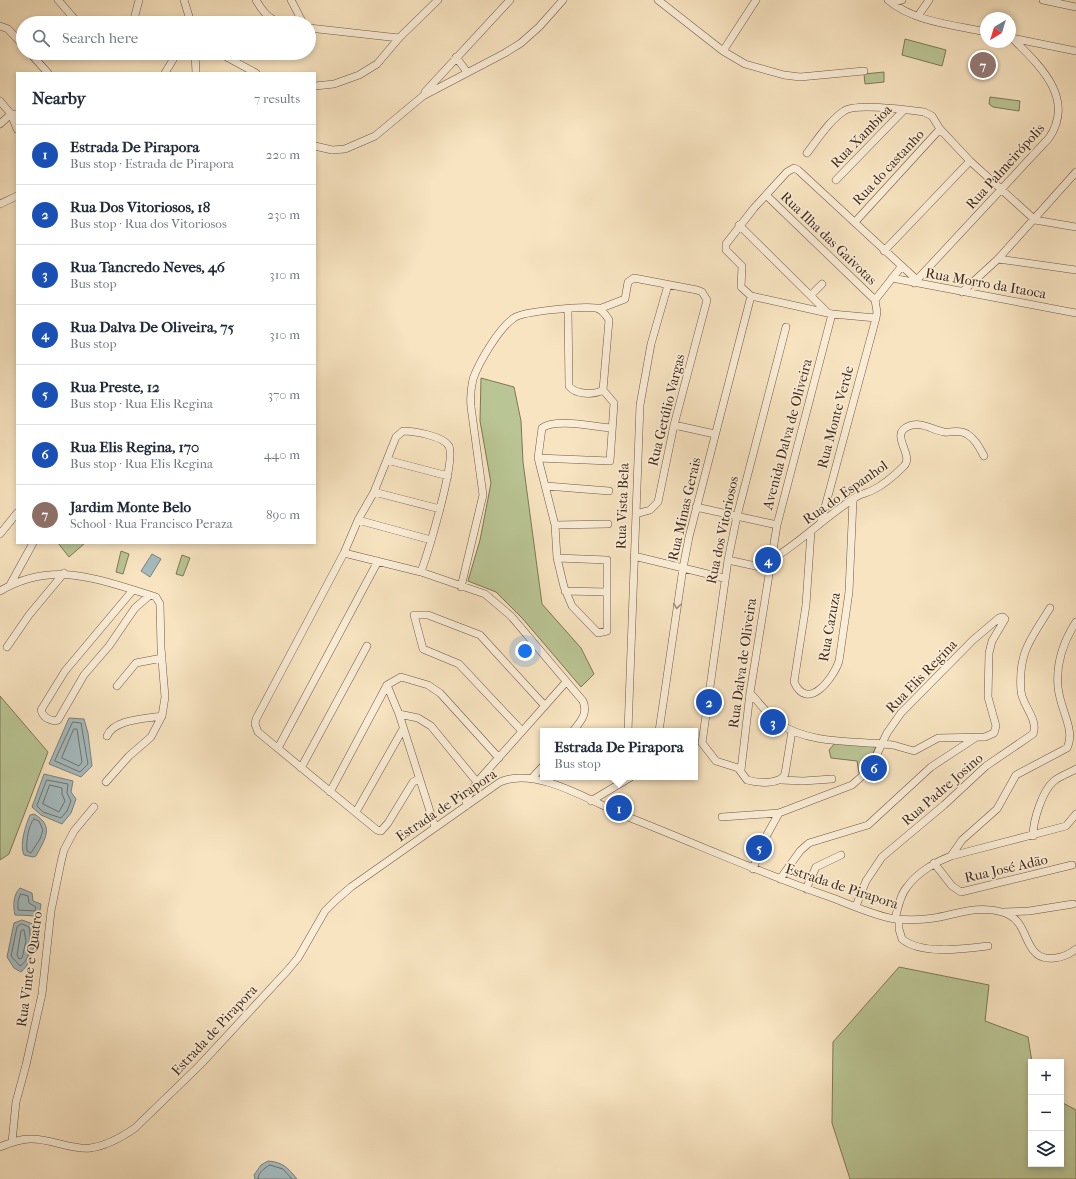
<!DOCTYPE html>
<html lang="en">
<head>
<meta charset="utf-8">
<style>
	:root { --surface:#fff; --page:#f2f2f3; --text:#1f2937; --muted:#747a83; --line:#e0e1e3; --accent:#8f2418 }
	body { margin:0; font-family:"IM FELL French Canon",serif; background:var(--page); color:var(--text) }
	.controls { position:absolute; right:12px; bottom:12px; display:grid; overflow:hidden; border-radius:0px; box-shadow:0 2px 6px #0003 }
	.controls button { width:36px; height:36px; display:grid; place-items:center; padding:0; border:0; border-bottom:1px solid var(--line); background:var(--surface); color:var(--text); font:20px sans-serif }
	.compass { position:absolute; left:980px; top:12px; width:36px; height:36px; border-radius:50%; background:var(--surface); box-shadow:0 2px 6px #0003; rotate:218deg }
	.you { position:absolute; left:525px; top:651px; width:14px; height:14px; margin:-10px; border:3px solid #fff; border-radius:50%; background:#1a73e8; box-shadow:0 0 0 6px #1a73e833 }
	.badge { display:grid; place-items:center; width:26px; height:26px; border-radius:50%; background:var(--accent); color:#fff; font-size:13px; font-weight:700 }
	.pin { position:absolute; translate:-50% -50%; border:2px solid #fff; box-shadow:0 1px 4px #0006 }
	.popup { position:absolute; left:540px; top:728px; width:158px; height:52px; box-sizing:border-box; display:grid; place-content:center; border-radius:0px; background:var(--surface); filter:drop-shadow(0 1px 3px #0005); font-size:13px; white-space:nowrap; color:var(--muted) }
	.popup b { font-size:15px; color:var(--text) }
	.popup::after { content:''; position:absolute; left:50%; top:100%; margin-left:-8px; border:8px solid transparent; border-top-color:var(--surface) }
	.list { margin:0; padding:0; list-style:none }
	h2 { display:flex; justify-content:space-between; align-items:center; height:52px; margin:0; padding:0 16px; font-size:17px }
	h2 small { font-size:13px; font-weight:400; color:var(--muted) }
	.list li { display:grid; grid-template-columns:26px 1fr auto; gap:12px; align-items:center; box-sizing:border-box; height:60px; padding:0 16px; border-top:1px solid var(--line) }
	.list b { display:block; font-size:15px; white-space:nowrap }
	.list p { margin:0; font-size:13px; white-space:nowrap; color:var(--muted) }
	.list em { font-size:13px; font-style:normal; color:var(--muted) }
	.icon { flex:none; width:22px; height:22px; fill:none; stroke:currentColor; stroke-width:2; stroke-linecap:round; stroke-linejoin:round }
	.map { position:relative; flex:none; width:1076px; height:1179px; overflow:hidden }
	.search { position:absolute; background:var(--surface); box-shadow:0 2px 6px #0003; left:16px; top:16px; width:300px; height:44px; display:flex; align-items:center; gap:10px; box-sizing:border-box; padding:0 14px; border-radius:22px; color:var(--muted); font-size:15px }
	.panel { position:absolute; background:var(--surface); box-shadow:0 2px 6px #0003; left:16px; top:72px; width:300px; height:472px; border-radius:0px }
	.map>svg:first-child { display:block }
</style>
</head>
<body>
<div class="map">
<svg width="1076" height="1179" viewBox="0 0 1076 1179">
	<rect width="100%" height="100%" fill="#f8e4c1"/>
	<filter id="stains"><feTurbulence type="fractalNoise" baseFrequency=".005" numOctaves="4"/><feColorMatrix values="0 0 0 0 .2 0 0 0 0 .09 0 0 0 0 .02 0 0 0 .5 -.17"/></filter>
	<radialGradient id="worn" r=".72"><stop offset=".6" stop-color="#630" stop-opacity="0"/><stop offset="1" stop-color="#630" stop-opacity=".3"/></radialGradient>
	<path fill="#bac595" stroke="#7e7858" d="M905 39 946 50 942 66 902 55Z
		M884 72V82L865 84 864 74Z
		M990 97 1020 101 1019 111 993 107 989 104Z
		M481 378 514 387 521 421 523 462 542 604 581 648 594 674 581 687 523 619 496 592 468 581 480 540 491 483 480 421Z
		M58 543H85L69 557Z
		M121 551 129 554 123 574 116 572Z
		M182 555 190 558 183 576 176 574Z
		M0 696 48 752 9 854 0 860Z
		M836 742 876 747 868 763 859 773 857 761 831 758 829 750Z
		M899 967 989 985 985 1021 1028 1037 1032 1062 1031 1164H1061V1102L1076 1110V1179H850L832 1123 833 1042Z"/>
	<path fill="#a4bbbf" stroke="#7d817d" d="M152 554 161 559 150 577 141 571Z
		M69 718 84 719 88 733 92 766 81 777 49 764Z
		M44 774 73 781 71 792 76 799 71 813 62 824 41 815 32 807Z
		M34 814C55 826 45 839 36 856L33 857 24 855C19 844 26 825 30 815Z
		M20 888 32 893 33 901 41 904 39 916 15 915C13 906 13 895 20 888Z
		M22 920 33 924C35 942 35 959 21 972L14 968 7 957 14 923Z
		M268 1161C283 1162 288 1168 297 1179H255L254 1175 261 1165Z"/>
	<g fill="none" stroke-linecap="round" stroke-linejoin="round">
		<path stroke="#73726c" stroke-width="1" d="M73 722 81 723 88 764 80 772 55 761Z
			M74 729H77L82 762 79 766 62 758Z
			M47 780 68 784 67 793 71 801 67 811 61 818 43 812 37 806Z
			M50 785 62 788V794L65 801 59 812 43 804Z
			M34 819 39 821 43 830 40 839 31 853 27 851C26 843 28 825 34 819Z
			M21 894 28 896 29 903 36 907 35 911 18 910V901Z
			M22 924 29 927C31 939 32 959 20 966L11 956 17 927Z
			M24 930 26 941 22 958 19 959 17 955 21 931Z
			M258 1179C258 1173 264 1168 270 1165L283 1169 292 1179"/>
		<g stroke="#705844" stroke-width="8">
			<path id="street" d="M58 0 78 23
				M184 0 191 23
				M256 0C263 12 269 20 283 23
				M291 0 303 23
				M658 0 723 51 745 64 784 75 800 77 864 71
				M888 0C914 22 954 25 986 32
				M1043 0 1076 7
				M892 3 902 0
				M918 16 929 0
				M133 23 139 0
				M0 26 8 29 23 45
				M309 28 399 38
				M1012 38 1076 51
				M723 51 756 0
				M30 53 48 73
				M195 53 196 73
				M219 53 256 73
				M456 57 467 72
				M165 73 177 53
				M315 86 334 84 359 75 377 64 399 38 438 0
				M425 92 510 0
				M0 101 11 114 17 129
				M0 124 11 114H17
				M315 146 332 150 345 149 375 136 423 96 505 53 521 43 539 27 563 0
				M807 153C818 139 829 121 844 111 855 103 909 110 924 112L932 116 940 129 970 161 1035 220 1076 227
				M836 180 904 110
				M766 195 875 300
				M0 204 17 196
				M855 222 940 129
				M739 225 826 311
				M884 251 970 161
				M998 259 1076 270
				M892 278 1076 313
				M914 283 1049 138C1076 98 1039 65 1012 38
				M962 292 998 259 1076 172
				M811 295 822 284
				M599 309 625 299 628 282 634 278 697 290 702 292 707 300 674 425 658 502 650 510 636 514
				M568 310 569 386C576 395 594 395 603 390
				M876 318 832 314 751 296 741 287 742 266 726 250V244L754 208 787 172 794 168 798 170 917 280
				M674 425 715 434
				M538 458 610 461 614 403 603 390
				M387 460 448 476
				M546 486 609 491
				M374 492 440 509
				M696 507 777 525
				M358 520 431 540
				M821 522 876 318 877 312 875 300 901 267
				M555 525 608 524
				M811 531 806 605 794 682C808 713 834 677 839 661L849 592 853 500
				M0 534 17 513
				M344 553 421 572 485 594 511 616 583 701C588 714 581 721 573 731
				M634 556 724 578
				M557 558 607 560V631L598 633 572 606 564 587 557 558 555 525 538 458 542 428C556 418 595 427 612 428
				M728 560 769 569
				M771 560C801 542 826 516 856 497 861 494 867 493 873 490 883 485 895 475 904 466 915 455 888 434 909 426 921 421 932 430 944 432 952 433 959 429 967 434 976 440 979 447 984 456
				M10 585 33 543
				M461 587 483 495 471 407C470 397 471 388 473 379 479 362 499 328 514 318 523 311 584 306 596 308 602 309 606 315 609 320L603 390
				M0 591C52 560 97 579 150 595
				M565 591 607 592
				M7 647 29 615 64 573
				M387 685 399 714 435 827
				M117 686 136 663 162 658
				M399 714 418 718 431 726 477 782
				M522 731 459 664 423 649 414 615H428L480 635 545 706
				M628 731 640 405 651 344 668 285
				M659 731 683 568 689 537 751 296
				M107 736C114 719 145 719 162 716
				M702 743 728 560 737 516 786 327
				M702 743 716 761 738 768 747 780C758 783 780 785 785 774L792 731
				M278 748 378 561
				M301 768 367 646
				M741 770 750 693 777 525 832 314
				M532 778 543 766
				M419 779 413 782 388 823 381 831 377 830 258 732 255 724 256 719 344 553 358 520 374 492 396 437 403 431C414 431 443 436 449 446 456 462 428 552 421 572
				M781 780 803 781 832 779
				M106 782 129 756 151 737 162 716 165 697 161 648 160 604 156 597 150 595 135 608 109 646 84 675 58 720 54 721C47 719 43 717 41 710L65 671 133 590
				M330 792 387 685 401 677 428 685 440 693 499 758
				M591 801 631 777
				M466 806V800L477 782 566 682
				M356 812 403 729
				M722 817 779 813 852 785 870 769 887 733 901 713 973 640 999 618 1003 617 1005 619 992 641 989 653 988 697 996 726 994 733 985 737 938 738 914 751 893 745 882 744C849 741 808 743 780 724 768 716 760 703 750 693
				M1033 836C1033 821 1042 791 1054 781 1060 776 1069 773 1076 769
				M951 856 962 840 997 809 1016 775 1067 748C1076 730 1060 710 1058 687 1056 664 1063 642 1076 622
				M934 863 952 886 961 892 1072 865
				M753 869 763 842 779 813
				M780 879 800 851 809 843 868 825 931 767 975 738
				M806 889 816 867 841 855
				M856 906 866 881 882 857 944 805 986 766 1033 734C1039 720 1022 705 1021 691 1018 652 1031 639 1050 608
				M1004 912 1029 911 1073 904
				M895 919C898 908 900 895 907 887 917 873 935 862 951 856L1066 826 1076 814
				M899 919V929L902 939C921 955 964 949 988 946
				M12 1142 16 1102 26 1065 42 994 51 911 61 862 64 850 74 831 94 807
				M0 1147C10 1143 19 1139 30 1139 50 1138 70 1150 90 1148 106 1146 122 1137 135 1128L200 1065 287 971 298 958 325 911 336 900 351 887 500 782C538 765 596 805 633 819 699 845 763 874 830 897 849 904 877 917 896 919 908 920 922 920 934 918 957 914 979 905 1002 912 1024 919 1022 935 1033 950 1043 964 1065 958 1076 949"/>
		</g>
		<use href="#street" stroke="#faedd7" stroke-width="7"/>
	</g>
	<defs><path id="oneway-chevron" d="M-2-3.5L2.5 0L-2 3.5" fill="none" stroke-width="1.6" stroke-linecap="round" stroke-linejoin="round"/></defs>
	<use stroke="#9e8c78" href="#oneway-chevron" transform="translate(677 606) rotate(98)"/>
	<g text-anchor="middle" stroke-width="3.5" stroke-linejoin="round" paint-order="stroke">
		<g font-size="14" fill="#422a1a" stroke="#faedd7">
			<text transform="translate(861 136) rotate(-46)" y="5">Rua Xambioa</text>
			<text transform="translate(1005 166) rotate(-48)" y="5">Rua Palmeirópolis</text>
			<text transform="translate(888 167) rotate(-47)" y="5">Rua do castanho</text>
			<text transform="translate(829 238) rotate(44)" y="5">Rua Ilha das Gaivotas</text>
			<text transform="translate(986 283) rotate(10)" y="5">Rua Morro da Itaoca</text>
			<text transform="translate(666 410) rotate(-76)" y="5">Rua Getúlio Vargas</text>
			<text transform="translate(835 417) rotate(-75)" y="5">Rua Monte Verde</text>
			<text transform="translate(787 434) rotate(-75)" y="5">Avenida Dalva de Oliveira</text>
			<text transform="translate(845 492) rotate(-35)" y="5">Rua do Espanhol</text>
			<text transform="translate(622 506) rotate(-88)" y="5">Rua Vista Bela</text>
			<text transform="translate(684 509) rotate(-77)" y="5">Rua Minas Gerais</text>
			<text transform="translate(722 530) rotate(-78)" y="5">Rua dos Vitoriosos</text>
			<text transform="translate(829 627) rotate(-80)" y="5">Rua Cazuza</text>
			<text transform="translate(742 663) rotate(-82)" y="5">Rua Dalva de Oliveira</text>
			<text transform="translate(921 676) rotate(-46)" y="5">Rua Elis Regina</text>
			<text transform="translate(942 789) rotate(-41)" y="5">Rua Padre Josino</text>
			<text transform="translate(446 805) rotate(-34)" y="5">Estrada de Pirapora</text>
			<text transform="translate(1006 868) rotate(-13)" y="5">Rua José Adão</text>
			<text transform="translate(842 886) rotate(18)" y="5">Estrada de Pirapora</text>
			<text transform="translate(29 969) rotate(-82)" y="5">Rua Vinte e Quatro</text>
			<text transform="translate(214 1030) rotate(-47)" y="5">Estrada de Pirapora</text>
		</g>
	</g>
	<rect width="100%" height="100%" filter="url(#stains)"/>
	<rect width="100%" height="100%" fill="url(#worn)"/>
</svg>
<div class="controls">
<button>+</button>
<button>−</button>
<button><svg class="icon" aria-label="layers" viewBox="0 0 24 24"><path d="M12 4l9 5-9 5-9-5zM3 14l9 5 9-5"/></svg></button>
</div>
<svg class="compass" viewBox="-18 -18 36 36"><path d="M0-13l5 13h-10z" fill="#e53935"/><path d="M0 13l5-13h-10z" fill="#747a83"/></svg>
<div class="you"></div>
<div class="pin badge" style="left:619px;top:808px;background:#1a4fb4">1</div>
<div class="popup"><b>Estrada De Pirapora</b>Bus stop</div>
<div class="pin badge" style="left:709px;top:702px;background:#1a4fb4">2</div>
<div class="pin badge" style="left:773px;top:722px;background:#1a4fb4">3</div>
<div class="pin badge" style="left:768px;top:560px;background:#1a4fb4">4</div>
<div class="pin badge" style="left:759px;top:848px;background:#1a4fb4">5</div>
<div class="pin badge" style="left:874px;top:768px;background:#1a4fb4">6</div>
<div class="pin badge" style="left:983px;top:65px;background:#8d6e63">7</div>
<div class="search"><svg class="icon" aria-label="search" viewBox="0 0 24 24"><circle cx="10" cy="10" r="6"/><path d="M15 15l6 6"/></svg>Search here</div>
<section class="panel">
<h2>Nearby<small>7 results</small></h2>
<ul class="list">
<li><span class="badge" style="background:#1a4fb4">1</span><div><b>Estrada De Pirapora</b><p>Bus stop · Estrada de Pirapora</p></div><em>220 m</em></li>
<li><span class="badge" style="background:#1a4fb4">2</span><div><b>Rua Dos Vitoriosos, 18</b><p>Bus stop · Rua dos Vitoriosos</p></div><em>230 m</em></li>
<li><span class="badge" style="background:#1a4fb4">3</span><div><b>Rua Tancredo Neves, 46</b><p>Bus stop</p></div><em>310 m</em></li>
<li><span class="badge" style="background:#1a4fb4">4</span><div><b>Rua Dalva De Oliveira, 75</b><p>Bus stop</p></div><em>310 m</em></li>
<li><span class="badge" style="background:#1a4fb4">5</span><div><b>Rua Preste, 12</b><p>Bus stop · Rua Elis Regina</p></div><em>370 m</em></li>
<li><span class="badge" style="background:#1a4fb4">6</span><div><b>Rua Elis Regina, 170</b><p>Bus stop · Rua Elis Regina</p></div><em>440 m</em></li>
<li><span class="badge" style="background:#8d6e63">7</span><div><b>Jardim Monte Belo</b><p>School · Rua Francisco Peraza</p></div><em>890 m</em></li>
</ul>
</section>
</div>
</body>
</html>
